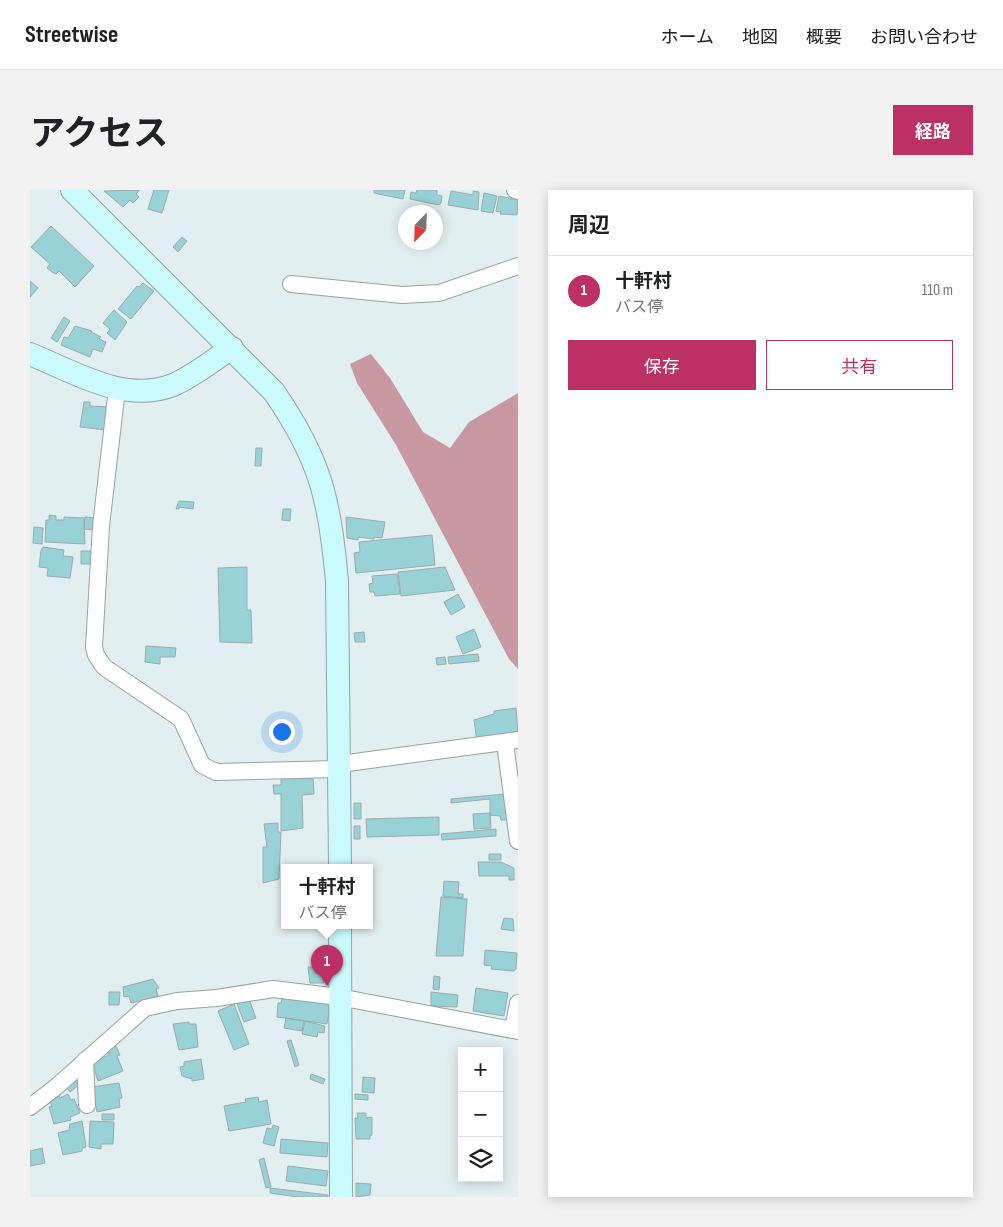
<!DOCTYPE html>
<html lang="ja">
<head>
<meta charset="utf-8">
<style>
	:root { --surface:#fff; --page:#f2f2f2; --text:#202124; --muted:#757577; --line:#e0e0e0; --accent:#bc3064 }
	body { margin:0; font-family:"Sofia Sans Condensed","Noto Sans JP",sans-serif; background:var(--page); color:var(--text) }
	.controls { position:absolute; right:15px; bottom:15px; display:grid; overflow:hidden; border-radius:0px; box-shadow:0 2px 12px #0003 }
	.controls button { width:45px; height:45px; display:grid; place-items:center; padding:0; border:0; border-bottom:1px solid var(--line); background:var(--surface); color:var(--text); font:25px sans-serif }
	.compass { position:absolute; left:368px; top:15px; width:45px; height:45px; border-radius:50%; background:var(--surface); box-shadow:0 2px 12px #0003; rotate:203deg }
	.you { position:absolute; left:251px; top:541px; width:18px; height:18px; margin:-12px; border:4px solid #fff; border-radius:50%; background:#1a73e8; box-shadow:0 0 0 8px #1a73e833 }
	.badge { display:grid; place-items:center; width:32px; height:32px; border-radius:50%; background:var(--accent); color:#fff; font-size:16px; font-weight:700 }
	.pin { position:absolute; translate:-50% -41px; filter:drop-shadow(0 1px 2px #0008) }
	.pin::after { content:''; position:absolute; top:26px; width:18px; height:15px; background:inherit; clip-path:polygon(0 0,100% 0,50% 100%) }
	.popup { position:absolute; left:251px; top:674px; width:92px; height:65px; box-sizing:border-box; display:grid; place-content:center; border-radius:0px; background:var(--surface); filter:drop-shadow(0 1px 4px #0005); font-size:16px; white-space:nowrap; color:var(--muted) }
	.popup b { font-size:19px; color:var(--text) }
	.popup::after { content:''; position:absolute; left:50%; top:100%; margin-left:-10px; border:10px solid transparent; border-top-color:var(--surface) }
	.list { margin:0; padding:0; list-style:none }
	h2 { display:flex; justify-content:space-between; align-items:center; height:65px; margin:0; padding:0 20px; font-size:21px }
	h2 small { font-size:16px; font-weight:400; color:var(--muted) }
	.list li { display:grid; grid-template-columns:32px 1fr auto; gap:15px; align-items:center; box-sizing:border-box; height:70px; padding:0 20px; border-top:1px solid var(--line) }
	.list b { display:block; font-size:19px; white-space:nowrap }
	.list p { margin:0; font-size:16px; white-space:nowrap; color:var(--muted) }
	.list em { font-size:16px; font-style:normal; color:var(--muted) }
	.actions { display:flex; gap:10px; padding:15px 20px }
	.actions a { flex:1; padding:11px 0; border:1px solid var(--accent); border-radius:0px; text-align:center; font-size:18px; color:var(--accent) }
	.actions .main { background:var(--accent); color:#fff }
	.icon { flex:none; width:28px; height:28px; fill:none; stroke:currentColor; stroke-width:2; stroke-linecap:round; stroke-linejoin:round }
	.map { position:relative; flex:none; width:488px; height:1007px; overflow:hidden; border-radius:0px }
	header { display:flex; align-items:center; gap:30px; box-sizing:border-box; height:70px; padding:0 25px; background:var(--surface); border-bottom:1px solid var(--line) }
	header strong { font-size:24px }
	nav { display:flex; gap:28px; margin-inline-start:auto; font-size:18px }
	.intro { display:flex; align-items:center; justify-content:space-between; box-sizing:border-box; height:120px; padding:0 30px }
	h1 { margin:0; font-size:35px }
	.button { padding:12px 22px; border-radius:0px; background:var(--accent); color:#fff; font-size:18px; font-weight:700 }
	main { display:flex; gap:30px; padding:0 30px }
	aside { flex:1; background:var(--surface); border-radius:0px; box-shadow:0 2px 12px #0003 }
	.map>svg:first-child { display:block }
</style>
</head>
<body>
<header>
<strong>Streetwise</strong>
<nav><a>ホーム</a><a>地図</a><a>概要</a><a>お問い合わせ</a></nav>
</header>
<div class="intro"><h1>アクセス</h1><a class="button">経路</a></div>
<main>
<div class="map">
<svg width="488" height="1007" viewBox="0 0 488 1007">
	<rect width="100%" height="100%" fill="#e2eff0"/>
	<path fill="#c898a3" d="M341 164 360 188 393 242 420 258 439 232 488 203V479L479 469 366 255 327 193 320 174Z"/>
	<path fill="#98d2d7" stroke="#9daaab" d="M110 0 106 4 109 7 103 13 100 10 93 17 74 1Z
		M124 0H139L132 23 118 19Z
		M344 0H375L373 9 344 3Z
		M387 0H407V5L412 6 411 13 409 15 380 9 381 2 386 3Z
		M421 1 443 5V1L449 2 448 20 418 15Z
		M454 3 467 6 463 23 451 21Z
		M469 6 488 10 487 25 470 24 471 22 466 21Z
		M21 36 64 76 45 97 29 81 26 84 22 82 17 78 20 74 1 57Z
		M152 47 157 51 148 62 143 57Z
		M0 91 8 98 0 107Z
		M113 93 124 101 101 129 88 119 107 96 109 97Z
		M84 120 97 132 85 150 77 143 80 139 73 133Z
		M34 127 40 131 27 152 21 148Z
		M45 136 62 141 61 142 71 147 69 149 76 152 72 162 63 159 60 167 31 155 34 147 38 148Z
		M54 212H60V216L79 217 76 240 50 237Z
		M226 258H232L231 276H225Z
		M149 311 164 312 163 319 149 317V319H146Z
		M253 319H261L260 331 252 330Z
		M19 325 26 326V330H34V327L54 328 55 354 15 352 16 330H19Z
		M55 327 66 328V340L54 339Z
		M316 327 355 332 352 348 344 347V349L328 347V350L317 348Z
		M4 337 13 338 12 354 3 353Z
		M402 345 405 375 326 383 324 363 330 362 329 352Z
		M13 357 34 360 33 366 43 367 40 388 17 386 18 378 9 377 11 360Z
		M51 361H63V374H51Z
		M217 377V420H221L222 453 190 452 188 378Z
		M415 377 425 400 371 406 368 382Z
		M367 384 370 404 345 406 344 402H340L339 394 343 393 342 386Z
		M428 404 435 417 421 425 414 412Z
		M444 439 451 457 433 464 426 447Z
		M334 442 335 452H325L324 443Z
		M116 456 146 458 145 467H130V474L115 472Z
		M448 464 449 471 419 474 418 467Z
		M415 467 416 474 407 475 406 468Z
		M486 518 488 543 447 551 444 530 464 524V521Z
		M251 588 283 589 284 604 272 605 273 638 251 641V604H244L243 595H251Z
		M475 604 477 630H471L470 626 460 625V609L421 613V609Z
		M324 613H331V629H324Z
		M460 623 461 638 444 639 443 624Z
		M409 627V645L337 647 336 629Z
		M248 633V642H251L249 689 233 693V657H237L234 634Z
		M324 636H330V649H324Z
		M466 639V646L412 650 411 644Z
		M459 664H471V670H459Z
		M448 672H471L484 678V690H479V686H449Z
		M414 691 429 692 428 704H433V708L413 706Z
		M411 707 437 709 433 766H406Z
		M474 728 483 729 484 741 471 739Z
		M455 760 487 763 486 779 484 781 461 779 462 776 454 775Z
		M278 777H293L294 793H280Z
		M404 786 410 787 409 800 403 799Z
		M123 789 129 798 126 799 128 806 101 813 99 806 94 807 93 797Z
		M446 798 478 803 474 826 443 821Z
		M79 802H90L89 815H79Z
		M401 802 428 805 427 817 401 816Z
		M252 806 300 814 297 834 247 827 248 813H251Z
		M219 809 226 828 214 832 207 814Z
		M204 814 219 854 204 860 188 821Z
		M256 828 274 831 272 841 254 838Z
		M275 831 295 836 294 843 288 842 287 847 272 844Z
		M159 832V834H166L168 857 149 860 143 834Z
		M261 850 269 875 265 877 257 851Z
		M86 856 90 865 87 866 93 881 68 891 62 872 79 865 77 860Z
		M171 869 174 889 162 891V889L152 886 150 877 154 876V872Z
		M281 884 295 889 293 894 280 889Z
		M333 887 345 888 344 903 332 902Z
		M45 889 50 894 40 902 36 897Z
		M89 893 92 908 89 909 90 917 67 922 62 897Z
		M38 904 41 910 44 909 50 923 40 927 41 930 24 934 19 917 22 916 19 909 29 905 30 908Z
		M325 904 338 905V910L325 909Z
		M228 907 229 912 237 910 241 934 199 941 194 916 216 912 215 909Z
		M327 923H336V928L342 927V945L340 946V949H326L325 928H328Z
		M72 924H84V930H72Z
		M52 931 56 957 52 958V961L33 965 28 943 39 940 40 934Z
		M60 931 84 932 83 954H71V959L59 957Z
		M243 935 249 937 244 956 233 953 237 938 242 939Z
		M251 949 298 953 297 967 250 963Z
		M12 958 15 973 0 976V961Z
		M234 968 241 997 236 998 229 970Z
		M258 976 298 981 296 996 256 991Z
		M326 993 341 994 340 1005 326 1007Z
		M240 998 298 1005V1007H268L240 1003Z"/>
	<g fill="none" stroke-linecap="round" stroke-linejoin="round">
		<g stroke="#96a2a3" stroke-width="18">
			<path id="street" d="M485 0 488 1
				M261 94 372 105 409 103 488 76
				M87 199 71 336 64 457 66 465 74 477 151 529 172 575 186 582 308 579 310 574 488 550
				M475 553 488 651
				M483 839 488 813
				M55 870 57 915
				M0 917 26 897 115 818 147 811 187 808 243 799 309 807 488 841"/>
		</g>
		<g stroke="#96a2a3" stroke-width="24">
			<path id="secondary" d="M42 0 244 202C291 270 300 311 307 392L310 677
				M0 164C44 182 95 214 143 195 164 186 183 170 202 158
				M310 735 311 1007"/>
		</g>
		<use href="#street" stroke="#fff" stroke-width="16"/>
		<use href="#secondary" stroke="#cbfafe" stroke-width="22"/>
	</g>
</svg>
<div class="controls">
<button>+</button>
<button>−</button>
<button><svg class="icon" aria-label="layers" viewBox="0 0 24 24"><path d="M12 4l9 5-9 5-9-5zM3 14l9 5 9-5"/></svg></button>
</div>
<svg class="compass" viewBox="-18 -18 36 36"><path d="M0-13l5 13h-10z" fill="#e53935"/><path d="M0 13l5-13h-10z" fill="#757577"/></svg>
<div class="you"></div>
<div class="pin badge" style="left:297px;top:796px">1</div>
<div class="popup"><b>十軒村</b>バス停</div>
</div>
<aside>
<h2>周辺<small></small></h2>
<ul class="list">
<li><span class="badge">1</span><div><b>十軒村</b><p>バス停</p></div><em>110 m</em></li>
</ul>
<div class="actions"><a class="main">保存</a><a>共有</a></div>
</aside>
</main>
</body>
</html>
